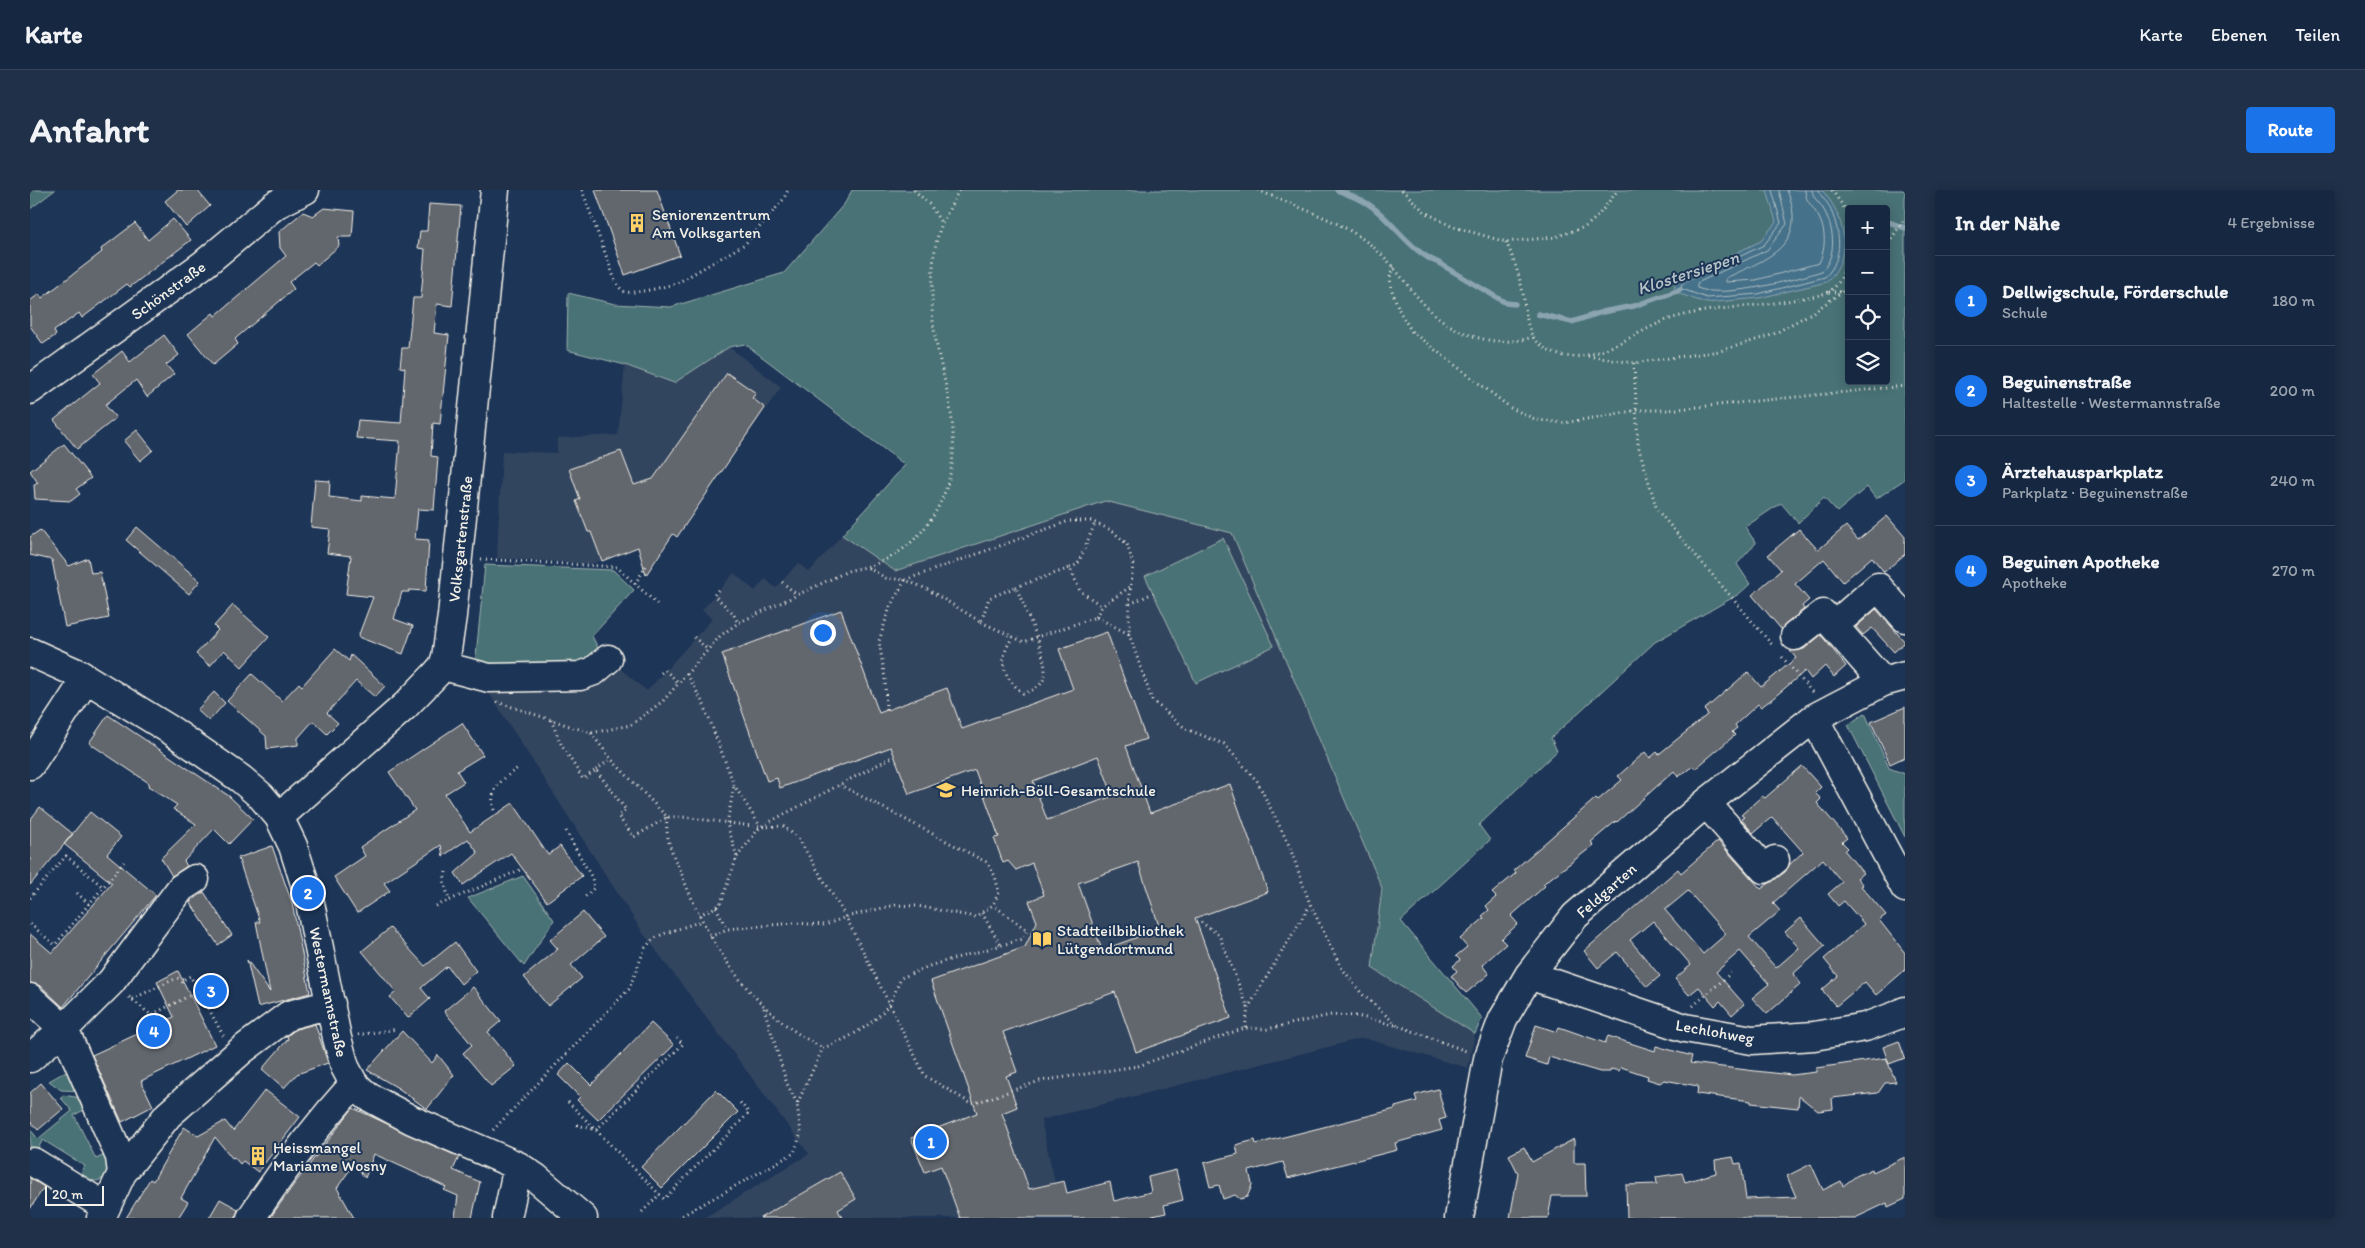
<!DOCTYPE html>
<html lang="de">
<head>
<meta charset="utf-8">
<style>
	:root { --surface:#162841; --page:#1f3048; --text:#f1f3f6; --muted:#9ea6b1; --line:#35445a; --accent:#1a73e8 }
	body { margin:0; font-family:Itim,sans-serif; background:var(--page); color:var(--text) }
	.controls { position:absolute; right:15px; top:15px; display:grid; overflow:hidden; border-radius:5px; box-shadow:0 2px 12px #0003 }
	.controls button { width:45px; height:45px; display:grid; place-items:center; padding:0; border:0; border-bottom:1px solid var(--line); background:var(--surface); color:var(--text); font:25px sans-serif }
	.scale { position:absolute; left:15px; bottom:12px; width:59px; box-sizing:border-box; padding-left:5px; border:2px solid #f4f1e8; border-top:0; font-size:14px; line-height:18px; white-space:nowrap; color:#f4f1e8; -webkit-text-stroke:4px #1d3557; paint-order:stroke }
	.you { position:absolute; left:792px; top:442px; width:18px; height:18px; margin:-12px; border:4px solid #fff; border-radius:50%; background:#1a73e8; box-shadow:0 0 0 8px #1a73e833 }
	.badge { display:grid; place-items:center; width:32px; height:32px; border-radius:50%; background:var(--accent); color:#fff; font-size:16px; font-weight:700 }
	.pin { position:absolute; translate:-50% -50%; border:2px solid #fff; box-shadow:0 1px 5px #0006 }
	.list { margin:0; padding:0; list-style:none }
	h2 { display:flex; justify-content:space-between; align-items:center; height:65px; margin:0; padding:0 20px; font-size:21px }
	h2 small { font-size:16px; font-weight:400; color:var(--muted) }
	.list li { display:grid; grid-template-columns:32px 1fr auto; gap:15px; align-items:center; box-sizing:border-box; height:90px; padding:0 20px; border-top:1px solid var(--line) }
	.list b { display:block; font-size:19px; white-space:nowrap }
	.list p { margin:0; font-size:16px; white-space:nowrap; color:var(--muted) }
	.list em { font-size:16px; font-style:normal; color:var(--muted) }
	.icon { flex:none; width:28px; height:28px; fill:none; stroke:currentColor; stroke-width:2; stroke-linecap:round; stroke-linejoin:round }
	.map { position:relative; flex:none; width:1875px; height:1028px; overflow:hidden; border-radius:5px }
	header { display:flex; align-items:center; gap:30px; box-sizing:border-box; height:70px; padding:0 25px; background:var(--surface); border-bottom:1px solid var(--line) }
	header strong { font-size:24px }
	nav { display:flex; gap:28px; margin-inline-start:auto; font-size:18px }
	.intro { display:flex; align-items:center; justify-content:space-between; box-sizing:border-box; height:120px; padding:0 30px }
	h1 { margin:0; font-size:35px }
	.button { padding:12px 22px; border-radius:5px; background:var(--accent); color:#fff; font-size:18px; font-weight:700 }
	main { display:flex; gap:30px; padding:0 30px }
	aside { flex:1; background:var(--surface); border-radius:5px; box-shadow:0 2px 12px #0003 }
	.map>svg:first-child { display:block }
</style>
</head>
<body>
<header>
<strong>Karte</strong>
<nav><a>Karte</a><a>Ebenen</a><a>Teilen</a></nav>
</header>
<div class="intro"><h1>Anfahrt</h1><a class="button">Route</a></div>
<main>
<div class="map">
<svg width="1875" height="1028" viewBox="0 0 1875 1028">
	<rect width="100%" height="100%" fill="#1d3557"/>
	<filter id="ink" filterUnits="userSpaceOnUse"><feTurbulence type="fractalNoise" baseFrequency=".02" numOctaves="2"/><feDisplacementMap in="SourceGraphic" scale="10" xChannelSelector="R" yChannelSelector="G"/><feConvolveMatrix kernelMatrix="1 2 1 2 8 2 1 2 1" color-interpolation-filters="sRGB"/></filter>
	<g filter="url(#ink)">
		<path fill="#32445e" d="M699 157 751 197 647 347 643 344 630 364 612 370 607 358 561 374 467 368 472 261 527 263V248L588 245 595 175 644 193Z
			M1075 311 1202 343 1352 698 1342 778 1445 844 1438 878 1333 848 1011 930 1026 997 966 1028H674L779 964 613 743 441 475 570 462 617 501 682 429 672 420 704 383 725 401 735 389 746 398 768 373 779 382 812 345 865 381Z"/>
		<path fill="#497276" stroke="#9eb2af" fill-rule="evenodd" d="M0 0H25L0 19Z
			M822 0H1875V289L1846 309 1837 297 1807 322 1794 308 1768 333 1751 313 1715 337 1726 353 1707 374 1720 394 1709 404 1625 452 1521 548 1527 561 1449 635 1460 650 1371 731 1452 828 1445 844 1342 778 1352 698 1202 343 1075 311 865 381 812 345 875 275 715 154 699 157 644 193 595 175 537 160 538 103 585 114 641 117 754 83 815 13ZM1819 19H1856V191H1819Z
			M1193 348 1244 456 1166 493 1115 386Z
			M455 375 583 380 604 400 562 446 570 462 558 474 445 476Z
			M1835 523 1859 578 1875 584V647L1818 535Z
			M493 686 524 730 494 776 438 708Z
			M45 881 54 901 31 900 19 891 33 883Z
			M33 905 51 908 56 919 44 925 66 969 79 963 83 973C73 994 70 992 48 989L55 976 13 950 2 968 0 966V939L8 949 42 921 31 908Z"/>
		<path fill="#45718a" stroke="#8ba4b0" d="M1737 0H1792C1815 26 1824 65 1797 92L1729 108 1676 113 1644 102 1645 94 1653 88 1731 51 1746 32Z"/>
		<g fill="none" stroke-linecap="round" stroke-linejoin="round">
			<path stroke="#aebec2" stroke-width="1" d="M1742 0 1751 33 1734 55 1656 92 1651 96 1652 99 1677 108 1728 104 1795 87C1815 68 1810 39 1799 16 1796 10 1790 7 1789 0
				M1749 0 1757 34 1737 60 1667 93V98C1694 109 1763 90 1792 81 1808 65 1804 35 1792 17 1788 11 1783 8 1782 0
				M1757 0C1779 56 1738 68 1696 88V92L1726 90 1789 73C1797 56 1796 36 1785 21 1780 13 1775 10 1775 0"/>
			<path stroke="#8ba4b0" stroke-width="5.5" d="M1307 0C1320 5 1335 10 1346 20 1367 37 1383 63 1409 73L1476 113 1485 114
				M1856 31 1875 38
				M1508 124 1542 132 1572 122 1604 116 1650 100"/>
		</g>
		<path fill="#62666d" stroke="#f4f1e8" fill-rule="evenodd" d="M148 0H167L180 16 156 37 135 11Z
			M565 0H627L650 65 595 85Z
			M399 14 431 16 422 116 407 114 404 143 419 145 410 234 403 233 401 266 408 267 404 320 388 319 385 349 399 350 396 401 379 400V402H372L364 429 383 436 373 464 328 447 343 407 316 404 321 366 297 363 300 339 281 337 285 290 300 291 299 307 332 311V306L365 309 370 251 326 248 328 230 371 233 375 178 370 177 372 158H378L383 108H391L395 59 388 58 390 41H397Z
			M294 18 324 21 322 47H308L309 56 287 75 284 72 259 92 264 99 205 149 208 154 183 175 158 144 183 123 185 126 256 66 250 58 249 42 273 22 283 26Z
			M143 29 161 50 100 97 97 94 52 128 49 123 24 141 26 145 13 154 0 136V111L9 104 12 108 72 62 71 59 105 33 118 50Z
			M134 145 149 165 136 175 144 184 117 207 106 190 75 215 86 228 47 259 24 230 70 193 63 184 82 169 92 161 100 172Z
			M697 183 726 203 722 208 735 218 647 347 643 344 616 385 608 357 572 371 561 342H558L546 311 550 309 539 279 591 261 604 295 623 289Z
			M107 240 123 260 110 271 94 251Z
			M34 254 61 288 46 299 50 304 41 311 5 309 4 295 8 293 0 281Z
			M1857 326 1875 347V364L1854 382 1842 367 1813 392 1794 369 1765 394 1779 410 1772 416 1774 419 1751 439 1722 405 1751 380 1738 365 1769 339 1788 360 1816 336 1828 350Z
			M107 337 170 391 159 404 96 350Z
			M10 340 39 376 58 368 61 383 70 382 79 428 35 437 22 370 0 365V347Z
			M203 415 239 447 212 477 194 460 180 476 166 464 188 440 184 436Z
			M1846 419 1875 452 1864 462 1842 438 1833 445 1826 437Z
			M811 420 849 523 917 498 932 539 1043 499 1029 459 1077 442 1116 549 1096 556 1120 623 1200 594 1238 702 1165 728 1201 828 1106 862 1085 802 973 842 987 882 976 886 987 917 972 923 999 999 1034 991 1037 1003 1080 992 1084 1011 1121 1002 1118 987 1146 980 1153 1010 1134 1015 1136 1023 1114 1028H930L911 976 895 982 881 948 947 923 901 791 995 757 1007 732 999 711 1014 705 1002 673 986 680 978 671 973 673 964 648 969 647 945 580 879 604 861 557 750 598 747 588 737 591 692 464ZM1068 566 1083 606 1017 630 1003 591ZM1108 672 1130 739 1072 760 1048 693Z
			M1791 445 1816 476 1804 487 1795 476 1781 489 1775 481 1742 509 1731 517 1728 514 1705 535 1707 538 1702 542 1705 545 1665 579 1663 576 1648 587 1644 581 1587 632 1586 631 1561 652 1564 655 1513 694 1515 696 1481 726 1488 734 1471 749 1476 754 1452 775 1459 784 1436 803 1421 786 1427 781 1423 776 1430 770 1426 766 1437 757 1430 749 1454 728 1452 726 1459 720 1456 716 1466 707 1462 703 1486 683 1484 680 1566 608 1568 610 1592 590 1588 586 1615 562 1620 568 1627 562 1629 564 1678 524 1674 520 1718 482 1731 497 1766 468 1760 461 1774 459Z
			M305 459 319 471 321 465 355 496 345 507 326 491 297 523 308 533 297 544 283 531 268 548V555L237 559 236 546 197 511 222 484 252 511 269 493 272 496Z
			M184 502 195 513 179 531 167 520Z
			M1875 517V567L1860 574 1841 532Z
			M78 525 199 606 223 629 199 654 184 639 154 671 157 676 142 686 131 668 166 634 143 619 147 615 118 596 119 593 59 553Z
			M432 533 453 565 427 581 434 592 415 604 440 642 483 613 518 665 530 656 552 686 517 712 481 663 433 695 425 683 448 663 438 649 413 666 411 655 354 693 360 701 327 723 304 687 335 666 330 657 385 620 359 582Z
			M1772 576 1791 597 1785 603 1791 609 1787 613 1817 648 1812 652 1818 658 1815 661 1833 683 1827 688 1833 695 1831 696 1856 725 1849 730 1875 763V780L1846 805 1835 792 1806 816 1792 800 1808 786 1794 769 1834 734 1814 711 1808 716 1798 704 1812 692 1793 669 1743 713 1750 721 1719 747 1746 778 1769 758 1755 742 1771 728 1795 756 1763 784 1771 794 1737 824 1722 808 1739 794 1710 761 1686 782 1714 814 1702 825 1690 811 1685 816 1669 797 1659 805 1645 789 1661 775 1623 731 1600 750 1630 786 1617 797 1587 762 1568 778 1554 761 1648 679 1651 683 1688 651 1731 699 1755 682 1760 674 1773 662 1742 627 1723 643 1711 629 1714 627 1711 625 1732 606 1735 608ZM1658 701 1696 744 1673 764 1635 720Z
			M10 617 43 644 0 695V630Z
			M60 622 91 647 77 664 126 705 33 817 11 796 0 793V744L22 763 82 693 34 654Z
			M242 656 262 713 280 803 228 817 217 770 240 802 226 732H230L208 668Z
			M174 702 202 745 188 755 160 712Z
			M553 722 574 747 541 775 552 788 518 816 494 787 528 759 520 750Z
			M360 738 395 776 425 752 446 781 431 794 417 776 391 798 400 809 378 828 360 807 366 802 332 761Z
			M148 781 185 855 111 891 123 916 92 932 62 865 144 827 127 792Z
			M443 797 471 831 458 842 486 876 461 896 433 863 442 855 414 821Z
			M621 833 644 855 568 930 547 910 550 907 528 885 539 873 561 895Z
			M285 834 298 873 267 884 254 898 232 879 258 849 257 846 266 839Z
			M1506 835 1527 842 1529 837 1575 853 1578 846 1625 861 1626 856 1662 866 1660 873 1725 881 1762 885 1786 882V878L1856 868 1866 892 1855 893 1848 903 1802 908 1803 919 1788 921 1769 906 1768 918 1721 913V911L1667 904 1668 896 1634 890 1630 893 1617 889 1618 886 1591 877 1589 881 1581 879 1580 882H1570L1519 867 1517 875 1495 868Z
			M372 841 402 873 408 865 424 885 397 919 368 898 337 880Z
			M1869 851 1875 868 1859 874 1853 857Z
			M11 893 33 919 8 940 0 931V903Z
			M1408 899 1416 928 1409 930 1412 940 1365 953 1367 960 1258 988 1253 972 1219 981 1222 994 1221 998 1217 1007 1210 1009 1205 1005 1193 1009 1189 995 1180 997 1174 973 1208 964 1206 955 1225 950 1226 954 1365 919V917L1387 911 1385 905Z
			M235 900 270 927 228 982 213 971 210 974 204 967 202 968 185 947 151 1008 158 1012 148 1028H96L120 989 123 991 154 937 168 946 195 931 203 941Z
			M686 900 708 922 632 998 611 977Z
			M323 918 429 967 423 980 450 992 442 1028 425 1027 428 1006 414 1000 416 997 344 964 335 988 324 974 307 998 324 1028H240L262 997Z
			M1544 949V973H1555L1556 1006H1522L1518 1028H1480L1488 983 1479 965 1494 957 1502 972Z
			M1703 967 1705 974 1711 973 1716 1009 1766 1007 1757 986 1781 974 1793 1000 1811 991 1813 996 1826 986 1842 979 1843 982 1875 967V1009L1858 1017 1857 1013 1825 1028H1597L1596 995 1627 994 1626 987 1652 983 1655 992 1686 983 1685 970Z
			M810 982 826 1009 808 1020 812 1028H730Z
			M0 988 14 997 0 1019Z
			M190 1009 208 1019 206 1028H179Z"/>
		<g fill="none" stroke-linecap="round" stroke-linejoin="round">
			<g stroke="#f4f1e8" stroke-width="31">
				<path id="minor" d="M0 200 174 74 245 15 275 0
					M1816 425 1848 397 1875 428
					M1765 446 1793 424 1853 492
					M0 462 49 484 142 541 211 589 231 606 249 627 263 656 278 703 307 848 315 877 324 894 337 906 382 930 488 976 506 988 553 1028
					M413 476 459 488 550 486 564 481 578 469
					M1784 528 1875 698
					M0 575 56 489
					M1676 613 1734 679 1745 670
					M249 627 375 516 406 484 413 476 416 467 422 426 465 0
					M1499 785 1655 838 1722 850 1784 846 1835 837 1868 825 1875 821
					M0 808 34 839 90 967 92 983
					M0 868 34 839 81 792 151 698 165 689
					M3 972 76 1017
					M71 1028 92 983 138 925 212 860 259 825 301 814
					M221 1028C252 981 286 936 324 894
					M477 1028 488 976
					M1429 1028 1458 869 1473 829 1499 785 1545 726 1676 613 1784 528 1853 492 1875 486"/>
			</g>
			<path stroke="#f4f1e8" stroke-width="3" stroke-dasharray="1 4" stroke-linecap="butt" d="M552 0 585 90C588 95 590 100 596 102 607 104 639 96 649 92L715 54 753 10 758 0
				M884 0 900 15 912 34
				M1228 0C1264 17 1304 27 1337 52 1359 68 1373 91 1391 111 1419 143 1462 160 1503 147
				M1372 0 1395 22 1421 36 1476 52 1525 47 1555 37 1567 27 1588 0
				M1802 0 1817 22 1819 31
				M1476 52C1484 69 1489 85 1493 103 1495 116 1496 135 1503 147 1506 151 1513 157 1517 160 1556 182 1601 143 1637 130 1678 116 1726 118 1768 109 1777 107 1790 106 1798 102 1812 95 1815 77 1819 63
				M1856 57 1875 28
				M1364 77 1360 84 1361 98 1370 122 1382 142 1481 218 1507 230 1534 233 1608 220H1638L1875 196
				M1799 102H1813
				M1558 166 1604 173 1690 161 1742 145 1785 121 1819 97
				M1604 173 1608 255 1627 320 1744 457
				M451 369 587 377 627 414
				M838 378 856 388 875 390 1039 331H1061L1081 340 1097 354 1103 374 1099 414V444L1122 510 1156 539 1194 554 1227 591 1259 655 1280 714 1311 777 1332 804 1368 836
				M1040 378 1048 374 1065 333
				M752 392 766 404
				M605 394 618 373
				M986 397 1040 378 1050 401 1072 416
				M688 400 684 405 703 423 708 433
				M1100 414 1123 403
				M1066 427 1072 416 1100 397
				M951 432 994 452 1007 447C1014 471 1026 496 993 503 972 487 967 469 983 447
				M664 447 678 460
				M1752 467 1782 502
				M631 483 635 480 649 493
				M657 484 674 515 704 595 730 636
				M467 512 561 543 601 535 633 511 690 446 708 433 820 380C887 372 928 308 923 243 921 200 903 160 902 116 902 92 902 56 912 34 917 22 924 11 929 0
				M856 520 855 489 849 451 860 417 875 390 897 399 951 432 959 408 986 397 1007 447 1066 427 1099 444
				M521 530 532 556 553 589 566 580 596 620 588 626 604 647 636 628
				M561 543 581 569 637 627H653L730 637 753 636 768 648 816 727 895 886 942 914 1010 891 1108 876 1215 838 1237 839 1301 825 1327 826 1369 836 1436 861
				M566 580 581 569
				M464 620C458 598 473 589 489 577
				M637 627C635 650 643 665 652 685 680 757 723 823 793 858
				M536 641 562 688 564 698 555 707
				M707 667 730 637 864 566
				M416 682 414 691 419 710
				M47 703 59 714
				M0 708 36 666 73 697
				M406 716 490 680
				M686 717 697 739
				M952 723 971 756
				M669 725 690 715 707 667 697 634 704 596
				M1171 732 1189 745 1218 818
				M0 734 25 755 94 672
				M680 747 697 739 764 733 795 735 816 727 865 715 887 716 945 727 963 715 969 702 965 686 956 672 810 595
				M169 801 194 847
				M99 807 121 825 169 801 160 786 153 790 152 796
				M102 809 147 788 153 790
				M1663 816 1701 783
				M734 818 757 894 767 913
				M1215 838 1218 818 1280 715
				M328 845 367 839
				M538 912 566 940 653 854 647 848
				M547 935 566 940 634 1009 719 923 708 910
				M463 940 599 799 615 758 623 749 633 744 672 731
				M612 1022 630 1004
				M648 1028 764 963 771 943 767 914 793 858C816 850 844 835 859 814 864 806 867 797 871 788L902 775 993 749 997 740 963 715"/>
			<use href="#minor" stroke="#1d3557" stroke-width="28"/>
		</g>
	</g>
	<defs>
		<g id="building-bare" transform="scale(1.5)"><path d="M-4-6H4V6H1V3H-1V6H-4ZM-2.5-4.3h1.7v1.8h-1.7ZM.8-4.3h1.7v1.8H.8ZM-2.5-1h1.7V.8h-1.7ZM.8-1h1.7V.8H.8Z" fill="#ffd166" stroke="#1d3557" stroke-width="2.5" paint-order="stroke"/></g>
		<g id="school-bare" transform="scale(1.5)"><path d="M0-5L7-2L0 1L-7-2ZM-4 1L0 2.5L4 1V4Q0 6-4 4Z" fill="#ffd166" stroke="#1d3557" stroke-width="2.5" paint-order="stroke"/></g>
		<g id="library-bare" transform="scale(1.5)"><path d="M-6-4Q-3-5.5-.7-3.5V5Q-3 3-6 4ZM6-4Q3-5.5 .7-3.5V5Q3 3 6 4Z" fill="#ffd166" stroke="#1d3557" stroke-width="2.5" paint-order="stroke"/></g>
	</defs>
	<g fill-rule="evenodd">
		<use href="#building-bare" x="607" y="33"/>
		<use href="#school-bare" x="916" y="600"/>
		<use href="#library-bare" x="1012" y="749"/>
		<use href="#building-bare" x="228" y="966"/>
	</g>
	<g text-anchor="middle" stroke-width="4" stroke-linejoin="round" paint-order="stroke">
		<g font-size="16" fill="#f4f1e8" stroke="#1d3557" text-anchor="start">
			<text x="622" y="30">Seniorenzentrum<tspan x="622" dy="18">Am Volksgarten</tspan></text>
			<text x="931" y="606">Heinrich-Böll-Gesamtschule</text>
			<text x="1027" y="746">Stadtteilbibliothek<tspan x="1027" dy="18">Lütgendortmund</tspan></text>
			<text x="243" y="963">Heissmangel<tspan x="243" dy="18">Marianne Wosny</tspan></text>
		</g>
		<g font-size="16" fill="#f4f1e8" stroke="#1d3557">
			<text transform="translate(138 100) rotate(-36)" y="6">Schönstraße</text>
			<text transform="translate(430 349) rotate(-84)" y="6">Volksgartenstraße</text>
			<text transform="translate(1576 700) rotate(-41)" y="6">Feldgarten</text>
			<text transform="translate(299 802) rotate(78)" y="6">Westermannstraße</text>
			<text transform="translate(1685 841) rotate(10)" y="6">Lechlohweg</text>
		</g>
		<g font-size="18" font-style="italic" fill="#b7c4c7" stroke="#1d3557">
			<text transform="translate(1658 83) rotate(-18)" y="6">Klostersiepen</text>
		</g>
	</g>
</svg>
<div class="controls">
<button>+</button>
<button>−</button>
<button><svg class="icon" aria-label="locate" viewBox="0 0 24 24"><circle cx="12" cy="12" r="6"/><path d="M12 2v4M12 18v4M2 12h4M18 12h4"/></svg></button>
<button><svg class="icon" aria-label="layers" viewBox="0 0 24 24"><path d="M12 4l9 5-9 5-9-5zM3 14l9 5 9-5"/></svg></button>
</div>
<div class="scale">20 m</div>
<div class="you"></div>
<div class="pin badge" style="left:901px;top:952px">1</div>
<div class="pin badge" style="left:278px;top:703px">2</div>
<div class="pin badge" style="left:181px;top:801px">3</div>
<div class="pin badge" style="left:124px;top:841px">4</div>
</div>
<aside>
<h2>In der Nähe<small>4 Ergebnisse</small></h2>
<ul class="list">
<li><span class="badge">1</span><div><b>Dellwigschule, Förderschule</b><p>Schule</p></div><em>180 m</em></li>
<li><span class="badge">2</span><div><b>Beguinenstraße</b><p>Haltestelle · Westermannstraße</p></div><em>200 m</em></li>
<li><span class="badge">3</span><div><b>Ärztehausparkplatz</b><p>Parkplatz · Beguinenstraße</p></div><em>240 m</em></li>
<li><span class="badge">4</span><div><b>Beguinen Apotheke</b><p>Apotheke</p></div><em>270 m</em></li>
</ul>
</aside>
</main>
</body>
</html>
